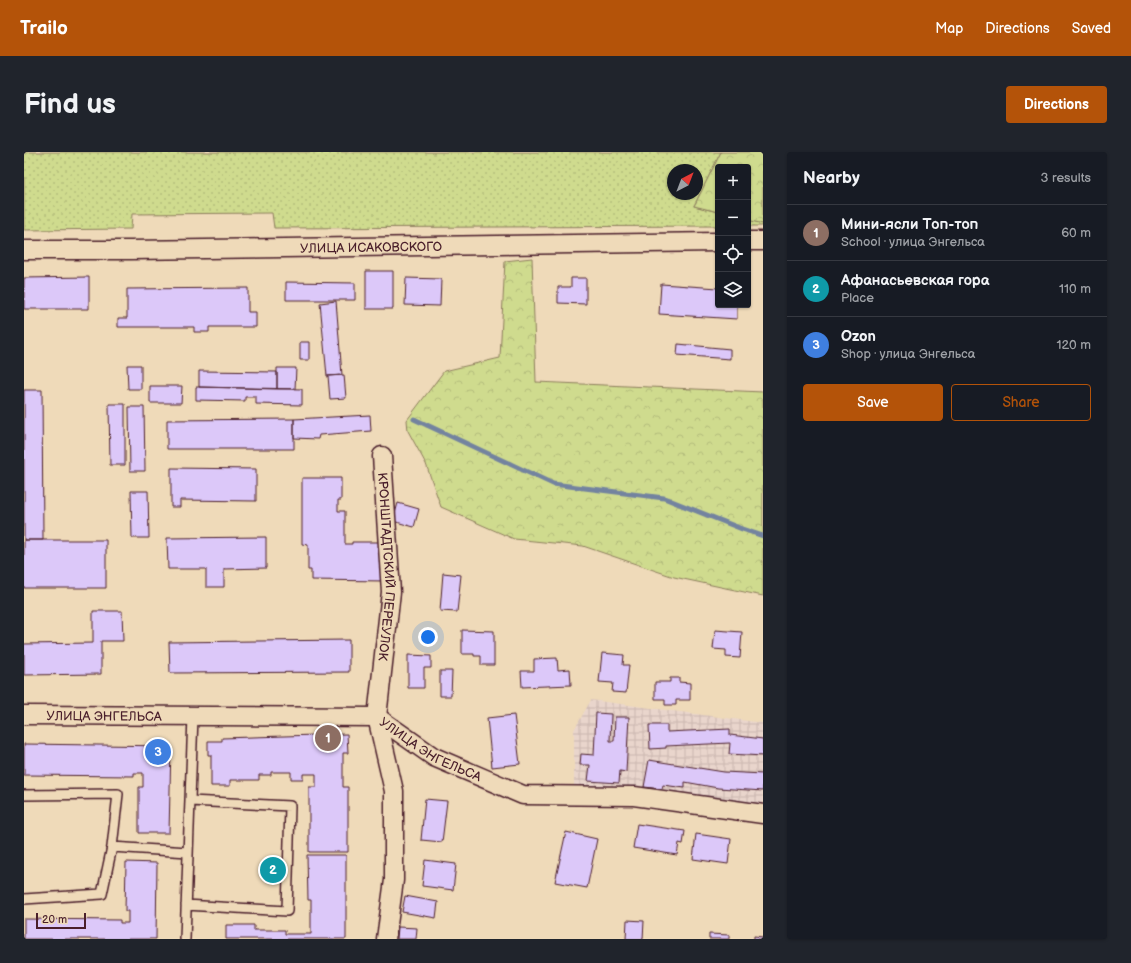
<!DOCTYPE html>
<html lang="en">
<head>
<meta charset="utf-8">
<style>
	:root { --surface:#171b24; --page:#20242c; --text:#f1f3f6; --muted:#9ea1a6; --line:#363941; --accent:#b45309 }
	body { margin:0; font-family:"Balsamiq Sans",sans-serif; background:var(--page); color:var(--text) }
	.controls { position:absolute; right:12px; top:12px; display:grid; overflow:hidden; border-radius:4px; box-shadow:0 1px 3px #0004 }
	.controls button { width:36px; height:36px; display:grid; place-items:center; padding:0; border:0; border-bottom:1px solid var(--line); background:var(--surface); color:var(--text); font:20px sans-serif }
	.compass { position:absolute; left:643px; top:12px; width:36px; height:36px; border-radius:50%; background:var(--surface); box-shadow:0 1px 3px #0004; rotate:42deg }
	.scale { position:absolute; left:12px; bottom:10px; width:50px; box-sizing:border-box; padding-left:4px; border:2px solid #4a1f2b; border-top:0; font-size:11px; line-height:14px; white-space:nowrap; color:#4a1f2b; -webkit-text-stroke:3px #efdab9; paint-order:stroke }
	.you { position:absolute; left:404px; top:485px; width:14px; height:14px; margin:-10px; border:3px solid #fff; border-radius:50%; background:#1a73e8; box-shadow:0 0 0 6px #1a73e833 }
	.badge { display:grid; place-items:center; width:26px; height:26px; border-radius:50%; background:var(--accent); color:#fff; font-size:13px; font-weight:700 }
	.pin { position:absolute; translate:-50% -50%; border:2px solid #fff; box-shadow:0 1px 4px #0006 }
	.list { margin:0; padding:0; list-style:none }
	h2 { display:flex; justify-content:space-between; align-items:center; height:52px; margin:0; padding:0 16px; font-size:17px }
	h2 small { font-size:13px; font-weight:400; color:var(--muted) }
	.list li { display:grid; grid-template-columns:26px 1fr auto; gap:12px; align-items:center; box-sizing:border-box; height:56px; padding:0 16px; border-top:1px solid var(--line) }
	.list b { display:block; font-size:15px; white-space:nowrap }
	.list p { margin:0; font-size:13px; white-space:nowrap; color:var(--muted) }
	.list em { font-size:13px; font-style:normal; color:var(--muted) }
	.actions { display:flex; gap:8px; padding:12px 16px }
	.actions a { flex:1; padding:9px 0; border:1px solid var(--accent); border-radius:4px; text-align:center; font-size:14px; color:var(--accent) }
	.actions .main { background:var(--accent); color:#fff }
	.icon { flex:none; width:22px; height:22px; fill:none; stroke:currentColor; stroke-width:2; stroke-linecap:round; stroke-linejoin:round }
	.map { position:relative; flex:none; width:739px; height:787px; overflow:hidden; border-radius:4px }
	header { display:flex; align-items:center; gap:24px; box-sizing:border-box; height:56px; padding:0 20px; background:var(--accent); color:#fff }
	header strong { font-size:19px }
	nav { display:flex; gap:22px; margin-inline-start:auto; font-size:14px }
	.intro { display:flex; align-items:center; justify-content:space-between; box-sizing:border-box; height:96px; padding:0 24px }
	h1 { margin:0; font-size:28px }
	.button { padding:10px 18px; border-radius:4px; background:var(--accent); color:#fff; font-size:14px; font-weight:700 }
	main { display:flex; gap:24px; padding:0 24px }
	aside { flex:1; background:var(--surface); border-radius:4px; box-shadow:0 1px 3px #0004 }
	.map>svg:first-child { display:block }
</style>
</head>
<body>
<header>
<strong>Trailo</strong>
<nav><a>Map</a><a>Directions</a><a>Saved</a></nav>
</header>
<div class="intro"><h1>Find us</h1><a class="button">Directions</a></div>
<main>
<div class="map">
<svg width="739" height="787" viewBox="0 0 739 787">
	<defs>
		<pattern id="industrial-grid" width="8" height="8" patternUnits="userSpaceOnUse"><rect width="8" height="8" fill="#e9d5cc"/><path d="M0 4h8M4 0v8" fill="none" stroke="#c9b6af"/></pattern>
		<pattern id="grass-dots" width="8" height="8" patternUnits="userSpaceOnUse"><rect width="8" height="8" fill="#cfdb8e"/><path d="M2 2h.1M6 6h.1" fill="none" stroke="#b3bc7b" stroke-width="1.8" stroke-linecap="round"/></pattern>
		<pattern id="forest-crowns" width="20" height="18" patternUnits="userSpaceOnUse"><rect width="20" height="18" fill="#cfdb8e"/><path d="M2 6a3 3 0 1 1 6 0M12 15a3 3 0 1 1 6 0" fill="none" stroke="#b3bc7b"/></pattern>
	</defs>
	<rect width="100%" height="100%" fill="#efdab9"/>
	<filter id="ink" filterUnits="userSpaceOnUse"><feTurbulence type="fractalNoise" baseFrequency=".025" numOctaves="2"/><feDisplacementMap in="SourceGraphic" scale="8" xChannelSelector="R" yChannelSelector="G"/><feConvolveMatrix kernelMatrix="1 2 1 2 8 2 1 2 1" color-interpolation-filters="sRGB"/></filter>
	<g filter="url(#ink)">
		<path fill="url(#industrial-grid)" d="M567 548 739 571V655L550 636V578Z"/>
		<path fill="url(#grass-dots)" stroke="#8c7d5c" fill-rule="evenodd" d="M0 0H697L670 54 694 60V74L250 76 248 61 108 62 107 77 0 78ZM649 18H673V42H649Z
			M724 68 739 72V74H724Z"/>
		<path fill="url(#forest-crowns)" stroke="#8c7d5c" d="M697 0H739V72L724 68V15H694V60L670 54Z
			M508 106 512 230 739 240V444L650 425 559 394 490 387 417 355 402 312 384 279 383 268 420 219 476 206 481 109Z"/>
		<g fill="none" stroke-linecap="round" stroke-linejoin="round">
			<path stroke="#73839f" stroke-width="5" d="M390 267 529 332 640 346 718 377 739 384"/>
		</g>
		<path fill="#dcc8f9" stroke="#4a1f2b" d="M342 119H369V157H342Z
			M65 125V157H0V126Z
			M382 126 417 127 416 154 381 153Z
			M547 126H562V152L534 151V135H547Z
			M262 130 331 131V148H262Z
			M637 132 694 136V153H713V167L635 162Z
			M224 136V160H232V175H185V180H170V175H94V166H103V137Z
			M312 149 318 223 303 224 296 151Z
			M276 190H285V208H276Z
			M654 192 706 197V207L653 203Z
			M103 213H117V237H104Z
			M253 216H272L271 237H253Z
			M175 219 253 220V237L175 235Z
			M320 223 322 246 306 247 304 224Z
			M126 234H158L157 251H126Z
			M172 235 278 237V253L232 252V245H221V249L172 248Z
			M0 238H18L19 388H0Z
			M85 252H101V313H86Z
			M105 255H120L121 319H106Z
			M346 263 347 279 295 283 294 287 270 286V267Z
			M270 267V297H143V268Z
			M147 316 232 317V349L156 348V355H147Z
			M278 326H317V348H314V359H321V392H328V390H361V429L287 428V418H284V393L278 392Z
			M107 339H124L125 386H108Z
			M374 351 395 357 390 375 369 369Z
			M242 385V416L200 417V435H182V417H144L143 386Z
			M0 388H82V436H0Z
			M419 421 437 423 433 460 416 459Z
			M69 459H98L99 489H77V522L0 523V492L69 491Z
			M438 478 470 479V513H457V504H450V502H438Z
			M691 478 718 480 716 506 702 505V498L689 497Z
			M325 488V520L146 521 145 490Z
			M578 501 600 503 599 513H605L602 541 588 540 589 531 575 530Z
			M384 503 407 504V516H400V536H384Z
			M533 506 534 518 546 517 547 533 498 535 497 519H510V507Z
			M416 519H428L427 544H416Z
			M646 526H655V530L666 531V548H652V553H641V547H631V530H646Z
			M572 561 587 562 586 589H590L591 565H605L602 620 596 619 595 631 564 629 566 613H556L557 602 570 603Z
			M490 563 496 612 468 615 463 566Z
			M625 573H643V580L706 577V583L739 587V604L705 602 706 591 642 594V596L626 597Z
			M323 582 324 601H319V635H324V700H285V635H292V622H279V627H267V620H247V623H235V628H206V634H187V603H184V589H198V586Z
			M0 592 147 594 145 681H115V635H119V621H110V624L0 623Z
			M625 608 700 620 739 622V639L694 636 661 630V636L639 633 638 637 620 635Z
			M401 647 423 649 418 690 397 688Z
			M613 672 661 679 659 692 655 691 653 703 609 696Z
			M542 680 573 687 563 736 531 730Z
			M672 682 707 687 704 712 669 707Z
			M283 703H322V787H202V773H230V778H261V782H287V748H284Z
			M401 708 432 712 429 738 398 734Z
			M102 710 133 711 132 787H0V767L96 768V771H104V759H101Z
			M381 744 414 750 412 766 378 760Z
			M603 768 620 769 619 787H602Z
			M374 775 393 776 392 787H373Z
			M685 782 705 783V787H685Z
			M730 784 739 785V787H730Z"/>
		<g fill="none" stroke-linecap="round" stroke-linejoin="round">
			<g stroke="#4a1f2b" stroke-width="12">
				<path id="service" d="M0 643 94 642 88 695 78 742 0 747
					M88 695 164 700
					M162 753 263 759 266 654 166 649
					M161 787 169 564"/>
			</g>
			<g stroke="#4a1f2b" stroke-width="21">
				<g id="minor">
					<path d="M724 89H739"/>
					<path id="s1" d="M0 98H107L694 90"/>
					<path id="s2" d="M358 304 367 440 353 565 370 639V728L362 787"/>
					<path id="s3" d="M0 563 353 565 410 605 499 643 610 644 739 662"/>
				</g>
			</g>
			<use href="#service" stroke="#efdab9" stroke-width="9"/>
			<use href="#minor" stroke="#efdab9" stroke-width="18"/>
		</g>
	</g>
	<g text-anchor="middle" stroke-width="3" stroke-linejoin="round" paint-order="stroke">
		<g font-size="13" fill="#4a1f2b" stroke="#efdab9">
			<text dy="5" stroke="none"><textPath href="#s1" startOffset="347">УЛИЦА ИСАКОВСКОГО</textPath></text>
			<text dy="5" stroke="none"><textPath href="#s2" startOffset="111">КРОНШТАДТСКИЙ ПЕРЕУЛОК</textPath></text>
			<text dy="5" stroke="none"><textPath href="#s3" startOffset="80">УЛИЦА ЭНГЕЛЬСА</textPath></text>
			<text dy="5" stroke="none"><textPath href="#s3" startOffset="416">УЛИЦА ЭНГЕЛЬСА</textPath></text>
		</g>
	</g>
</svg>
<div class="controls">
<button>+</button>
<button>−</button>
<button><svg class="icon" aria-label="locate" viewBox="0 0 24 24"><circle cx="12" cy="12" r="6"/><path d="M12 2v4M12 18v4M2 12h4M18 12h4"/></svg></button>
<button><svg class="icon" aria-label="layers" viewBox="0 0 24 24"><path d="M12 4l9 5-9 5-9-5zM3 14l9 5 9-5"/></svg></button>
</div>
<svg class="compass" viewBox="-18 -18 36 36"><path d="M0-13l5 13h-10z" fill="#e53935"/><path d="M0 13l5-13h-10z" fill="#9ea1a6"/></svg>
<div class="scale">20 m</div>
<div class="you"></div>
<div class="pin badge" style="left:304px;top:586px;background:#8d6e63">1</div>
<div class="pin badge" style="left:249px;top:718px;background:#0f9aa8">2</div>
<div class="pin badge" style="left:134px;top:600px;background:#3f7fe0">3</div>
</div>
<aside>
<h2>Nearby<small>3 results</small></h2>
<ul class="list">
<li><span class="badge" style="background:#8d6e63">1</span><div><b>Мини-ясли Топ-топ</b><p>School · улица Энгельса</p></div><em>60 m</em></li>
<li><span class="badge" style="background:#0f9aa8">2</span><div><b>Афанасьевская гора</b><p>Place</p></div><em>110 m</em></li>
<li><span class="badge" style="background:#3f7fe0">3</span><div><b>Ozon</b><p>Shop · улица Энгельса</p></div><em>120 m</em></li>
</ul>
<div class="actions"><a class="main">Save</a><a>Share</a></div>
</aside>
</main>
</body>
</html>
